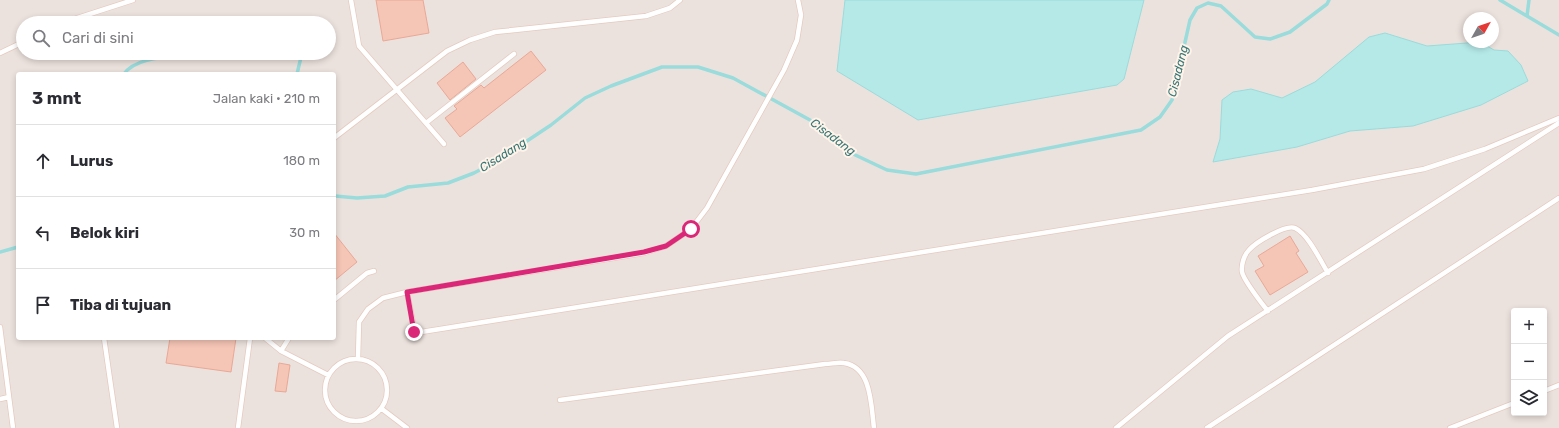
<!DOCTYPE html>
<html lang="id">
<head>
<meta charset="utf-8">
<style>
	:root { --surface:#fff; --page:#f2f2f3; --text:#2b2b33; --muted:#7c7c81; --line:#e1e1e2 }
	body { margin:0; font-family:Rubik,sans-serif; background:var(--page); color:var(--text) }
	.controls { position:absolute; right:12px; bottom:12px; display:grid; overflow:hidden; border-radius:4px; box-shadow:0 2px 6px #0003 }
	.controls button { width:36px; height:36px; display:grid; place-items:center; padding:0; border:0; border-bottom:1px solid var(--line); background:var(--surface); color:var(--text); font:20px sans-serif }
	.compass { position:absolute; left:1463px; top:12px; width:36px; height:36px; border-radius:50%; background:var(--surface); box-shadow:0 2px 6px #0003; rotate:50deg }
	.stop { position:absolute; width:12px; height:12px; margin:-9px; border:3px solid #db2777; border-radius:50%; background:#fff }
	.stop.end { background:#db2777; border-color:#fff; box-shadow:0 1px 4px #0008 }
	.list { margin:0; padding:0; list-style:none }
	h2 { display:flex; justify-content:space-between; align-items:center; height:52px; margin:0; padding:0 16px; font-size:17px }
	h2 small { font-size:13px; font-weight:400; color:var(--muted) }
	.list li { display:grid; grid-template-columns:26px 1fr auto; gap:12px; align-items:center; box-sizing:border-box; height:72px; padding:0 16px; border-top:1px solid var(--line) }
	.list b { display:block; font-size:15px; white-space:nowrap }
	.list em { font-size:13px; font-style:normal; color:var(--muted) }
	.icon { flex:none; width:22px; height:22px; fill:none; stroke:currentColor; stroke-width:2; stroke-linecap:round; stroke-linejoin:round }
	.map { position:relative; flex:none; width:1559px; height:428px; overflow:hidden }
	.search { position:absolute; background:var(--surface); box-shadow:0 2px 6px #0003; left:16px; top:16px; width:320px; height:44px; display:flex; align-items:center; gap:10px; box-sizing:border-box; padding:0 14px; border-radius:22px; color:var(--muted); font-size:15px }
	.panel { position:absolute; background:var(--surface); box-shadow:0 2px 6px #0003; left:16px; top:72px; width:320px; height:268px; border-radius:4px }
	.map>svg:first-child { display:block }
</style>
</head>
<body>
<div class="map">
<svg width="1559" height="428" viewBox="0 0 1559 428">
	<rect width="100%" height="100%" fill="#feeee1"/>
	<path fill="#ece2dd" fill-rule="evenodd" d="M0 0H1559V428H0ZM1469 18H1493V42H1469ZM23 23H329V53H23ZM18 74H334V338H18ZM1514 311H1544V413H1514Z"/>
	<path fill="#b4e9e8" stroke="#9adbdb" d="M845 0H1144L1124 79 1117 85 918 120 837 71Z
		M1385 33 1427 46 1480 42 1494 50 1508 51 1521 65 1528 81 1481 105 1413 126 1350 131 1297 147 1213 162 1220 139 1222 100 1233 92 1251 89 1282 98 1315 82 1369 37Z"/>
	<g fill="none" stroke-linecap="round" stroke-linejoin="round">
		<path stroke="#9adbdb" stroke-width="3.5" d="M1500 0 1559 35
			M1527 16 1529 0
			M124 74C136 56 174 57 195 53
			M297 74 302 53
			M335 196 357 198 385 196 408 187 448 183 474 173 497 161 551 125 585 98 611 86 662 67H698L733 78 810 120 851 153 887 170 916 174 1141 130 1160 117 1172 100 1190 20 1197 8 1208 3 1221 6 1255 37 1270 39 1290 32 1327 4 1329 0
			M0 252 18 247"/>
	</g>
	<path fill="#f5c5b6" stroke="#e9a896" d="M376 0H423L429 33 383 41Z
		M531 51 546 70 460 137 445 118 457 109 454 106 481 85 484 88Z
		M463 62 476 79 450 100 437 83Z
		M334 233 357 262 334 281Z
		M1290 236 1299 251 1296 253 1308 272 1270 295 1255 271 1264 266 1258 256Z
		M170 338H236L231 372 166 363Z
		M279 363 290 365 286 392 275 391Z"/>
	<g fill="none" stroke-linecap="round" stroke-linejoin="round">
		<g stroke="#e5cabf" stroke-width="6">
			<path id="service" d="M351 0 359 46 444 144
				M62 23 133 0
				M0 53 23 42
				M426 123 514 54
				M334 138 447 51 470 40 495 32 646 16 670 8 680 0
				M407 292 415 333 1312 190 1424 169 1485 149 1559 118
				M334 300 367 273 374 271
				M1268 311C1262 304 1243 279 1242 272 1241 265 1244 255 1249 250 1256 242 1286 224 1295 228 1308 234 1320 260 1328 273
				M0 327 13 428
				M104 338 117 428
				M265 338 281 351 328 375
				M281 351 289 338
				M358 358 359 322 368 309 383 298 407 292 644 253 666 246 691 229 707 208 784 70 797 40 801 15 798 0
				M325 390a31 31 0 1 1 62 0a31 31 0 1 1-62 0Z
				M1544 391 1559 385
				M0 399 9 397
				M560 400 825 364C831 364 838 362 844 363 872 367 871 406 874 428
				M382 409 407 428
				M238 428 250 338
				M1116 428 1228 336 1559 123
				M1207 428 1559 198
				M1450 428 1514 403"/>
		</g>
		<use href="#service" stroke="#fff" stroke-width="4.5"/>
	</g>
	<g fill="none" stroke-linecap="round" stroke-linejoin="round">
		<path stroke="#db2777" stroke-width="5" d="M414 332 407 292 644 252 666 246 691 229"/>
	</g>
	<g text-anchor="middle" stroke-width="4" stroke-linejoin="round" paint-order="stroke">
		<g font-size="12" font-style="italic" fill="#367676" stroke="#fff3e9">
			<text transform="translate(1178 71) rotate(-76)" y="4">Cisadang</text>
			<text transform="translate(833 137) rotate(37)" y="4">Cisadang</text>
			<text transform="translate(503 155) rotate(-32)" y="4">Cisadang</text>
		</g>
	</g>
</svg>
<div class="controls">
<button>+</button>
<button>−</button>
<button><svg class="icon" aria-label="layers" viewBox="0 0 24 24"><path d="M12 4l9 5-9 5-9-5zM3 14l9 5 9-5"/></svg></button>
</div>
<svg class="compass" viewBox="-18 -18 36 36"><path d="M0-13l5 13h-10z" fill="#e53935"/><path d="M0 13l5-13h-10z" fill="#7c7c81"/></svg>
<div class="stop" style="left:691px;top:229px"></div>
<div class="stop end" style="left:414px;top:332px"></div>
<div class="search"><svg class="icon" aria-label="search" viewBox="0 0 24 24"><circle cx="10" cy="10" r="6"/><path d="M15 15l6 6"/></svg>Cari di sini</div>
<section class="panel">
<h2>3 mnt<small>Jalan kaki · 210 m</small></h2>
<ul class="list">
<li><svg class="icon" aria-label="ahead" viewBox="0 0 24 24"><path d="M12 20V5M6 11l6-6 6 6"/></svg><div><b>Lurus</b></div><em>180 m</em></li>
<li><svg class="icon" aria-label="left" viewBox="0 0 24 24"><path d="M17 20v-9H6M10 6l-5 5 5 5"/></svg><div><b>Belok kiri</b></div><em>30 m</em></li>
<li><svg class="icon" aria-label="arrive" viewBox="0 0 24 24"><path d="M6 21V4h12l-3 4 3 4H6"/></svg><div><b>Tiba di tujuan</b></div></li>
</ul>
</section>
</div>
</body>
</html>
